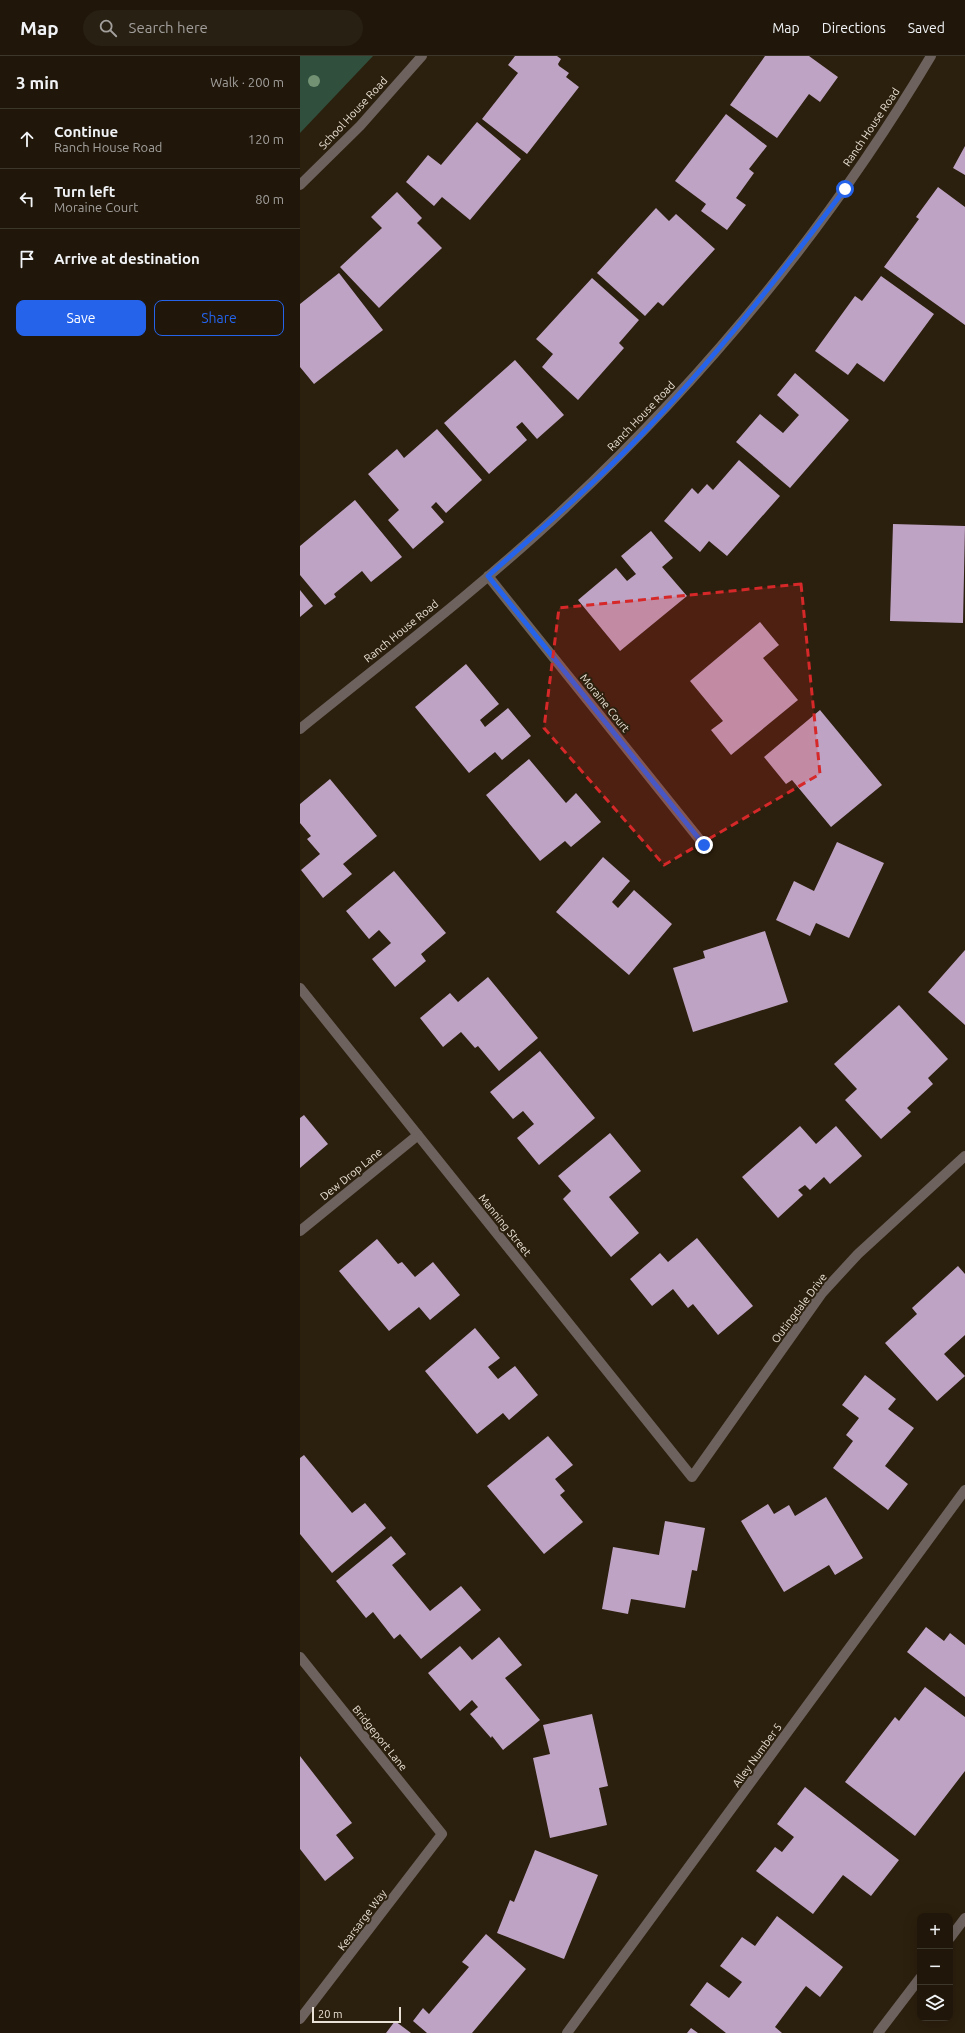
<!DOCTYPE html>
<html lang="en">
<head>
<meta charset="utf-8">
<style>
	:root { --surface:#20170a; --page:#282013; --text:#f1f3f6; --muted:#a29f9c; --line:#3d362b; --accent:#2563eb }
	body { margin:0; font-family:Ubuntu,sans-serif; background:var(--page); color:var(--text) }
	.controls { position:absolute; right:12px; bottom:12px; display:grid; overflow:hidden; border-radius:8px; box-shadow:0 4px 16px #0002 }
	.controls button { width:36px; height:36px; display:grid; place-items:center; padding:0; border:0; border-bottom:1px solid var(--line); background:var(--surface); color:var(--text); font:20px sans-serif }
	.scale { position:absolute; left:12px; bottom:10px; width:89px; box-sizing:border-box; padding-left:4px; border:2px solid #e9e1d5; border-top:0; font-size:11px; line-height:14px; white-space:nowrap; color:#e9e1d5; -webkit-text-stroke:3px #2b1f0d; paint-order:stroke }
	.stop { position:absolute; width:12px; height:12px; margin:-9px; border:3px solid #2563eb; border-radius:50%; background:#fff }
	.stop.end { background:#2563eb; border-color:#fff; box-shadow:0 1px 4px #0008 }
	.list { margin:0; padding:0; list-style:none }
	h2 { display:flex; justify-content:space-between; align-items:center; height:52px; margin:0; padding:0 16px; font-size:17px }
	h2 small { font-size:13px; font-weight:400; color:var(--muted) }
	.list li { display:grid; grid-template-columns:26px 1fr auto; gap:12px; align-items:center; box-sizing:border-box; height:60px; padding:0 16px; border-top:1px solid var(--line) }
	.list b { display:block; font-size:15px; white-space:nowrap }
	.list p { margin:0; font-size:13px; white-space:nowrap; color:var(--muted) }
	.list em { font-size:13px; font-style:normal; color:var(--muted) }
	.actions { display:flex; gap:8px; padding:12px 16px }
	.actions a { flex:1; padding:9px 0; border:1px solid var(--accent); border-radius:8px; text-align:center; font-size:14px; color:var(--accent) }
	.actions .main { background:var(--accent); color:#fff }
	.icon { flex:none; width:22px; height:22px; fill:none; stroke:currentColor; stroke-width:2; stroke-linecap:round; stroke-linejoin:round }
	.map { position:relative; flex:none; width:665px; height:1977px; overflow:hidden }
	header { display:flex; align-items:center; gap:24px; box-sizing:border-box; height:56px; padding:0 20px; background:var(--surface); border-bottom:1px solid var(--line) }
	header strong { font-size:19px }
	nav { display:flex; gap:22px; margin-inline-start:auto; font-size:14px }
	.search { width:280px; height:36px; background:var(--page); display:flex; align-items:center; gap:10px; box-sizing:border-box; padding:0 14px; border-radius:22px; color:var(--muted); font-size:15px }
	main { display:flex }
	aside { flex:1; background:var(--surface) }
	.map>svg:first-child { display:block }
</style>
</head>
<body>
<header>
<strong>Map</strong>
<div class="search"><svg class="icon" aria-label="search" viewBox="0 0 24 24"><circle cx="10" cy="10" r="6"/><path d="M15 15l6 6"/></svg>Search here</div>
<nav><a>Map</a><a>Directions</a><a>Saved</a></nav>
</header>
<main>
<aside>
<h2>3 min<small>Walk · 200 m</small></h2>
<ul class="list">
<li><svg class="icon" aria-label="ahead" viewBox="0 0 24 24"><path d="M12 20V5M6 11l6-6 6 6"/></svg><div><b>Continue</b><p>Ranch House Road</p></div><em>120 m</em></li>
<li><svg class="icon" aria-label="left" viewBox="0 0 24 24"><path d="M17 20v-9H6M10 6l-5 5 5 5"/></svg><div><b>Turn left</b><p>Moraine Court</p></div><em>80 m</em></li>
<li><svg class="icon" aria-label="arrive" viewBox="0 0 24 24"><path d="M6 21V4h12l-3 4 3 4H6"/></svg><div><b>Arrive at destination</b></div></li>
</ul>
<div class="actions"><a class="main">Save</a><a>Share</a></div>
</aside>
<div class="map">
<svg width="665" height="1977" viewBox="0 0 665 1977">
	<rect width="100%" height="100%" fill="#2b1f0d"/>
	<path fill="#30503d" d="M0 0H73L0 77Z"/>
	<path fill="#bea3c4" d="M215 0H257L261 3 258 8 259 10 269 17 266 21 279 31 227 98 182 63 218 17 208 9Z
		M465 0H509L538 21 520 46 509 38 477 82 430 49Z
		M426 58 467 90 449 113 454 117 436 142 446 149 427 174 401 155 406 148 375 125Z
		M177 66 221 103 170 164 142 141 134 150 106 126 128 99 141 109Z
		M665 90V119L653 112Z
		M638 131 665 151V269L584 211 619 163 616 161Z
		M97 136 122 162 117 167 142 192 79 252 40 211 82 172 71 161Z
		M356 152 369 165 376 158 415 193 363 250 358 246 345 260 297 217Z
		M39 217 83 274 14 328 0 311V248Z
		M581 220 634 258 584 326 557 307 548 319 515 295 555 240 562 245Z
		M292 222 339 264 319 287 324 292 278 344 242 311 253 298 236 283Z
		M215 304 264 359 237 383 222 366 216 371 227 384 189 418 144 367Z
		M495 317 549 364 490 432 436 386 460 358 483 377 499 359 477 339Z
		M137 373 182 424 146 457 136 446 131 451 144 466 113 493 88 464 99 454 68 418 97 393 104 402Z
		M439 404 480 440 427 500 409 485 400 496 364 465 392 432 398 438 407 428 413 434Z
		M55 444 102 501 71 526 62 515 34 538 36 541 25 549 0 519V490Z
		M593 468 665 470 663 567 590 565Z
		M351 475 373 502 362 511 387 540 320 595 278 544 316 512 327 525 336 518 321 500Z
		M0 534 13 550 0 561Z
		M460 566 479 589 463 602 498 644 431 699 411 674 423 665 390 625Z
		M166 608 199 648 180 664 185 671 208 652 231 680 202 704 195 696 169 717 115 651Z
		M520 654 582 729 531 771 492 724 486 728 464 701Z
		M229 703 266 747 276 737 301 766 271 791 265 785 240 805 186 739Z
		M30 723 77 780 43 808 52 818 23 842 1 814 20 798 7 783 11 780 0 767V748Z
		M537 786 584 807 549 882 516 867 510 880 476 864 494 825 514 835Z
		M303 801 330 825 312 846 318 852 334 834 372 868 329 919 256 856Z
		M94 815 146 877 121 898 126 905 95 931 72 903 91 887 79 874 69 883 46 855Z
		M465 875 488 946 393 976 373 912 405 902 403 895Z
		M665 894V969L628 936Z
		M188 921 238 982 199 1015 178 990 175 992 161 976 143 991 120 962 150 937 158 946Z
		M599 949 648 1003 628 1022 633 1028 607 1052 611 1056 581 1083 545 1044 557 1033 534 1008Z
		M240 995 295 1062 239 1109 217 1082 234 1068 223 1055 213 1063 190 1036Z
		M4 1059 28 1088 0 1112V1062Z
		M500 1070 516 1088 536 1070 562 1100 530 1128 524 1121 510 1134 505 1129 498 1134 503 1139 478 1162 442 1121Z
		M310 1077 341 1115 309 1141 339 1177 311 1201 263 1143 271 1135 258 1120Z
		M397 1182 453 1250 418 1279 393 1248 388 1252 373 1233 352 1250 330 1223 360 1197 368 1206Z
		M77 1183 98 1208 102 1206 115 1221 133 1206 160 1239 130 1264 119 1251 89 1275 39 1215Z
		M658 1210 665 1218V1279L644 1298 665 1320 637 1345 585 1287 617 1258 612 1252Z
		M175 1272 200 1302 188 1311 198 1323 215 1310 238 1339 209 1364 203 1357 177 1378 125 1315Z
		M565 1319 596 1343 588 1353 614 1372 585 1410 608 1428 588 1454 533 1412 553 1385 546 1379 559 1362 542 1349Z
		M248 1380 273 1409 255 1423 265 1435 260 1439 283 1466 244 1498 187 1430Z
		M4 1399 52 1457 65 1447 86 1472 32 1517 0 1478V1402Z
		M526 1441 563 1502 535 1519 529 1509 484 1536 441 1465 468 1448 474 1458 489 1449 495 1460Z
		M365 1465 405 1472 397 1515 392 1514 385 1552 331 1543 328 1558 302 1553 313 1491 359 1499Z
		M91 1480 106 1498 92 1509 130 1555 161 1530 181 1554 121 1603 100 1578 94 1583 73 1556 66 1562 36 1525Z
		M626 1571 644 1585 650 1577 665 1589V1641L607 1596Z
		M199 1581 222 1609 205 1622 240 1664 203 1694 192 1680 191 1682 170 1658 178 1651 172 1644 160 1655 128 1617 160 1590 172 1604Z
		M625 1631 665 1661V1715L615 1780 545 1726 595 1661 599 1665Z
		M292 1658 308 1730 299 1732 307 1769 250 1782 233 1702 250 1698 243 1669Z
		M0 1700 52 1767 36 1779 54 1802 25 1825 0 1793Z
		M505 1731 599 1804 571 1840 543 1819 513 1858 456 1815 475 1791 482 1796 494 1781 477 1768Z
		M235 1794 298 1819 264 1903 197 1877 210 1844 214 1846Z
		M477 1860 543 1911 520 1941 506 1930 475 1971 482 1977H426L390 1949 407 1926 429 1942 442 1926 420 1910 442 1881 455 1890Z
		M186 1878 226 1913 172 1977H127L113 1965 123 1952 129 1958 169 1911 162 1906Z
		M95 1965 111 1977H86Z
		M391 1972 398 1977H387Z"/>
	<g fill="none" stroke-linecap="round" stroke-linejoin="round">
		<path stroke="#6d625d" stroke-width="10" d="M0 129 60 70 122 0
			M188 520 404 789
			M0 673C89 601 181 531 265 452 407 319 531 168 631 0
			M0 932 392 1421 522 1237 558 1198 665 1100
			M0 1175 118 1079
			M0 1601 142 1778 0 1963
			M650 1882 665 1862
			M267 1977 665 1434
			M578 1977 620 1922"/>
	</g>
	<circle fill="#739274" cx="14" cy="25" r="6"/>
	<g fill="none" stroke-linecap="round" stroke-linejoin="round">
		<path stroke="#2563eb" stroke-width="5" d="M404 789 188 520C240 474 293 429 341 379 415 302 481 218 545 133"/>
	</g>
	<path fill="#d62828" fill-opacity="0.2" stroke="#d62828" stroke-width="3" stroke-dasharray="8 5" stroke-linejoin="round" d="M501 528 520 718 364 809 244 672 259 552Z"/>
	<g text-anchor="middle" stroke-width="4" stroke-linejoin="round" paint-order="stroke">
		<g font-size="11" fill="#e9e1d5" stroke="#2b1f0d">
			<text transform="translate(53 57) rotate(-47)" y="4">School House Road</text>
			<text transform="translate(571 71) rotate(-56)" y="4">Ranch House Road</text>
			<text transform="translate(341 360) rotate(-46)" y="4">Ranch House Road</text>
			<text transform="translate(101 575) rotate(-39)" y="4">Ranch House Road</text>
			<text transform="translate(305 647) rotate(51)" y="4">Moraine Court</text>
			<text transform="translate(51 1118) rotate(-39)" y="4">Dew Drop Lane</text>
			<text transform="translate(205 1169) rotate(51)" y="4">Manning Street</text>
			<text transform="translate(499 1252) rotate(-53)" y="4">Outingdale Drive</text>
			<text transform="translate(80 1682) rotate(51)" y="4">Bridgeport Lane</text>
			<text transform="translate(457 1699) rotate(-54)" y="4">Alley Number 5</text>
			<text transform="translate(62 1864) rotate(-53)" y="4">Kearsarge Way</text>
		</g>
	</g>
</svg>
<div class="controls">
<button>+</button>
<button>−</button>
<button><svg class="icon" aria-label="layers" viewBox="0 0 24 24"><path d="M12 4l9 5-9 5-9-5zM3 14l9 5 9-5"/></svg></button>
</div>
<div class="scale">20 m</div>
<div class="stop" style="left:545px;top:133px"></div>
<div class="stop end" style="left:404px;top:789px"></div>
</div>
</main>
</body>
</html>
